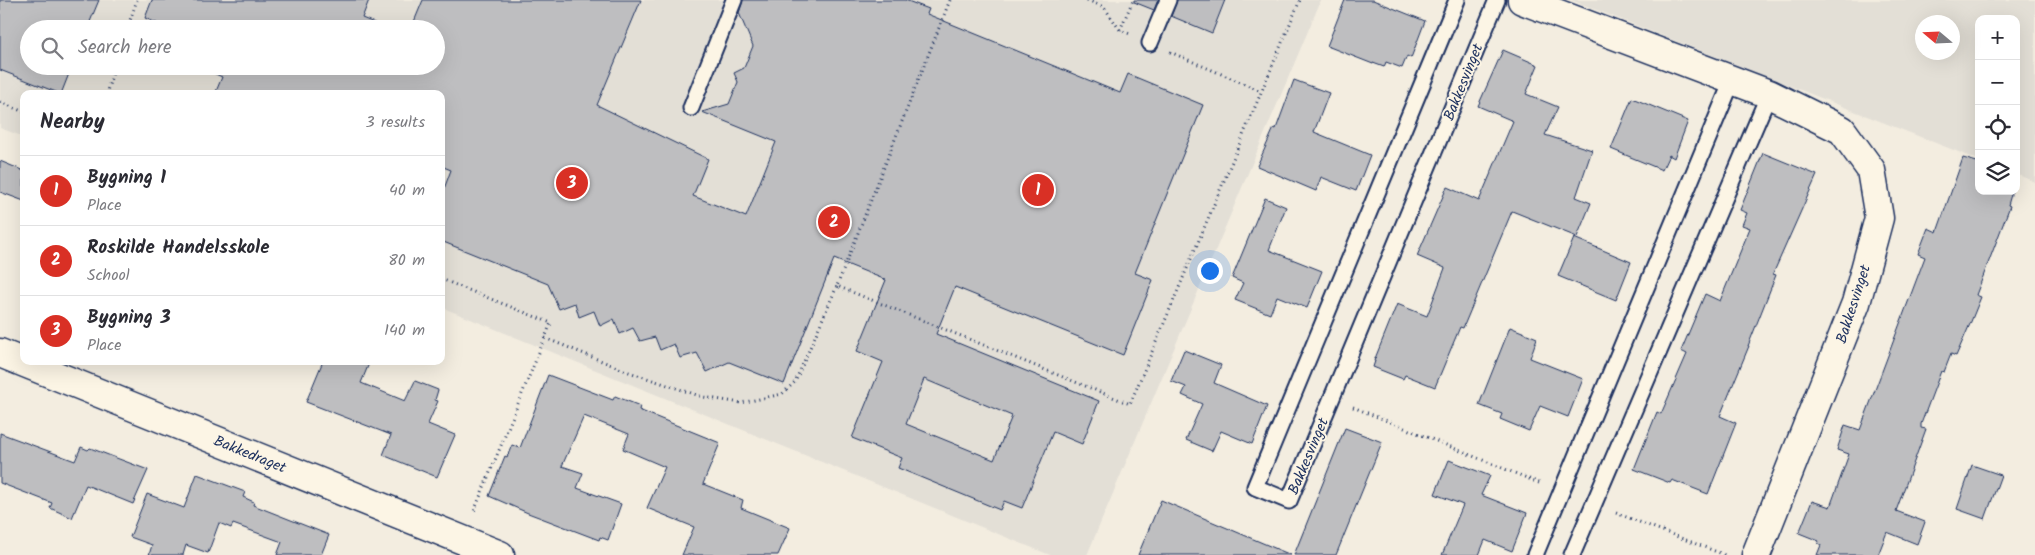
<!DOCTYPE html>
<html lang="en">
<head>
<meta charset="utf-8">
<style>
	:root { --surface:#fff; --page:#f7f7f7; --text:#2b2b33; --muted:#7c7c81; --line:#e1e1e2; --accent:#d93025 }
	body { margin:0; font-family:Kalam,sans-serif; background:var(--page); color:var(--text) }
	.controls { position:absolute; right:15px; top:15px; display:grid; overflow:hidden; border-radius:10px; box-shadow:0 5px 20px #0002 }
	.controls button { width:45px; height:45px; display:grid; place-items:center; padding:0; border:0; border-bottom:1px solid var(--line); background:var(--surface); color:var(--text); font:25px sans-serif }
	.compass { position:absolute; left:1915px; top:15px; width:45px; height:45px; border-radius:50%; background:var(--surface); box-shadow:0 5px 20px #0002; rotate:289deg }
	.you { position:absolute; left:1209px; top:270px; width:18px; height:18px; margin:-12px; border:4px solid #fff; border-radius:50%; background:#1a73e8; box-shadow:0 0 0 8px #1a73e833 }
	.badge { display:grid; place-items:center; width:32px; height:32px; border-radius:50%; background:var(--accent); color:#fff; font-size:16px; font-weight:700 }
	.pin { position:absolute; translate:-50% -50%; border:2px solid #fff; box-shadow:0 1px 5px #0006 }
	.list { margin:0; padding:0; list-style:none }
	h2 { display:flex; justify-content:space-between; align-items:center; height:65px; margin:0; padding:0 20px; font-size:21px }
	h2 small { font-size:16px; font-weight:400; color:var(--muted) }
	.list li { display:grid; grid-template-columns:32px 1fr auto; gap:15px; align-items:center; box-sizing:border-box; height:70px; padding:0 20px; border-top:1px solid var(--line) }
	.list b { display:block; font-size:19px; white-space:nowrap }
	.list p { margin:0; font-size:16px; white-space:nowrap; color:var(--muted) }
	.list em { font-size:16px; font-style:normal; color:var(--muted) }
	.icon { flex:none; width:28px; height:28px; fill:none; stroke:currentColor; stroke-width:2; stroke-linecap:round; stroke-linejoin:round }
	.map { position:relative; flex:none; width:2035px; height:555px; overflow:hidden }
	.search { position:absolute; background:var(--surface); box-shadow:0 5px 20px #0002; left:20px; top:20px; width:425px; height:55px; display:flex; align-items:center; gap:12px; box-sizing:border-box; padding:0 18px; border-radius:28px; color:var(--muted); font-size:19px }
	.panel { position:absolute; background:var(--surface); box-shadow:0 5px 20px #0002; left:20px; top:90px; width:425px; height:275px; border-radius:10px }
	.map>svg:first-child { display:block }
</style>
</head>
<body>
<div class="map">
<svg width="2035" height="555" viewBox="0 0 2035 555">
	<rect width="100%" height="100%" fill="#f3ede0"/>
	<filter id="ink" filterUnits="userSpaceOnUse"><feTurbulence type="fractalNoise" baseFrequency=".02" numOctaves="2"/><feDisplacementMap in="SourceGraphic" scale="10" xChannelSelector="R" yChannelSelector="G"/><feConvolveMatrix kernelMatrix="1 2 1 2 8 2 1 2 1" color-interpolation-filters="sRGB"/></filter>
	<g filter="url(#ink)">
		<path fill="#e3dfd6" fill-rule="evenodd" d="M0 0H1321L1087 555H1050L441 307V94H24V137L0 128ZM29 29H436V66H29Z
			M1571 0H2035V182L2016 174V19H1979V160ZM1922 22H1952V52H1922Z"/>
		<path fill="#bebec0" stroke="#1b2f5e" fill-rule="evenodd" d="M0 0H99L87 29H29V66H72L61 94 0 70Z
			M152 0H369L362 18 389 29H160L161 25 145 18Z
			M423 0H641L597 105 708 159 693 196 746 217 776 142 702 112 729 104 738 82 734 73 744 68 753 46 739 13 743 0H905L929 9 927 14 1120 93 1128 74 1203 105 1135 273 1153 280 1123 355 955 287 936 334 1099 401 1082 444 1053 432 1022 508 1004 501 1000 510 898 468 902 458 852 438 883 362 857 351 886 280 834 259 784 384 729 362 707 372 697 353 680 358 674 344 660 350 655 337 640 341 633 328 620 334 614 319 600 326 594 311 579 317 575 303 559 309 548 284 441 241V197L451 170 441 166V94H215L222 77 198 66H436V29H411ZM924 379 1012 416 994 460 906 424Z
			M1134 0H1158L1154 10 1134 2Z
			M1177 0H1225L1212 33 1171 16Z
			M1345 0H1373L1425 21 1411 58 1407 56 1402 68 1386 62 1384 67 1373 63V64L1327 46Z
			M1503 50 1538 65 1526 94 1558 107 1545 135 1592 150 1576 197 1591 203 1577 237 1512 211 1463 328 1460 327 1435 387 1405 375 1403 379 1373 367 1375 361H1374L1397 304 1427 316 1445 268 1417 256 1447 187 1479 201 1513 121 1478 106Z
			M1294 80 1329 93 1314 132 1370 155 1356 191 1321 177 1316 191 1257 166 1274 128 1276 129Z
			M1632 98 1688 121 1674 158 1669 155 1662 170 1611 149Z
			M1763 153 1817 175 1773 274 1776 275 1748 346H1749L1720 416 1736 423 1708 494 1672 480 1670 483 1634 469 1657 412 1661 414 1687 354 1681 351 1705 294 1720 301 1750 228 1742 225 1747 213 1740 210Z
			M1963 158 1977 162 1979 158V191H2012L2008 205 2010 206 1976 295 1981 297 1970 324 1956 356 1951 354 1944 372 1941 371 1921 424V428L1926 429 1896 511 1925 522 1917 544 1887 532 1878 555H1817L1821 545 1818 543 1819 541 1799 533 1812 501 1830 507 1849 454 1837 450 1845 425 1860 430 1925 257 1918 254 1928 228 1937 232Z
			M0 161 24 171V201L0 192Z
			M1265 198 1286 207 1269 250 1322 271 1307 308 1277 296 1270 314 1235 300 1243 283 1232 278Z
			M1574 238 1631 262 1616 300 1558 276Z
			M1510 327 1537 338 1530 358 1583 379 1568 417 1540 406 1529 431 1500 419 1502 414 1479 405Z
			M1184 350 1221 365 1214 383 1267 406 1252 444 1221 431 1212 451 1186 440 1202 404 1182 395 1186 387 1171 381Z
			M323 361H370L361 383 405 401 415 381 438 390 435 400 438 401 428 424 455 435 437 477 383 455 391 435 306 402Z
			M548 375 613 400 615 396 640 406 639 410 720 443 703 484 743 500 741 508 790 528 778 555H682L694 527 647 508 665 467 623 449 629 434 584 416 562 466 583 473 577 488 621 504 608 540 600 537 599 540 528 513 489 496 505 456 507 457 512 445 520 448Z
			M1345 428 1382 442 1336 555H1294Z
			M0 433 75 461 81 447 88 450 90 448 148 470 133 504 86 485 72 518 50 508 52 503 0 483Z
			M1449 460 1490 476 1481 495 1527 513 1512 551 1485 540 1479 555H1442L1463 505 1435 494Z
			M1972 465 2001 475 1985 519 1957 509Z
			M197 474 245 492 243 497 254 502 253 505 329 535 321 555H277L282 542 233 524 231 528 219 523 208 553 186 545 183 555H149L152 545 130 537 147 494 184 508Z
			M1161 500 1291 555H1138Z"/>
		<g fill="none" stroke-linecap="round" stroke-linejoin="round">
			<g stroke="#1b2f5e" stroke-width="19">
				<path id="lane" d="M1457 0 1255 487 1289 501 1497 0
					M1150 43 1168 0
					M691 108 734 0
					M1535 555 1732 81
					M1572 555 1769 94"/>
			</g>
			<g stroke="#1b2f5e" stroke-width="31">
				<path id="street" d="M1522 0 1769 94 1842 130 1871 170 1879 218 1856 303 1756 555
					M0 353 500 555"/>
			</g>
			<path stroke="#1b2f5e" stroke-width="3" stroke-dasharray="1 4" stroke-linecap="butt" d="M950 0 837 286 1130 404 1300 0
				M1087 0 1104 7 1120 30 1130 34
				M127 29 137 0
				M1120 30 1133 0
				M1170 52 1261 91
				M106 94 115 66
				M0 102 24 112
				M441 279 551 323 473 514
				M545 338 629 372 703 397 741 403 782 394 795 382 837 286
				M1353 407 1539 483
				M1616 513 1725 555"/>
			<use href="#lane" stroke="#fcf5e5" stroke-width="15"/>
			<use href="#street" stroke="#fcf5e5" stroke-width="28"/>
		</g>
	</g>
	<g text-anchor="middle" stroke-width="4" stroke-linejoin="round" paint-order="stroke">
		<g font-size="15" fill="#1b2f5e" stroke="#fcf5e5">
			<text transform="translate(1463 82) rotate(-68)" y="5">Bakkesvinget</text>
			<text transform="translate(1853 304) rotate(-72)" y="5">Bakkesvinget</text>
			<text transform="translate(250 454) rotate(22)" y="5">Bakkedraget</text>
			<text transform="translate(1308 456) rotate(-67)" y="5">Bakkesvinget</text>
		</g>
	</g>
</svg>
<div class="controls">
<button>+</button>
<button>−</button>
<button><svg class="icon" aria-label="locate" viewBox="0 0 24 24"><circle cx="12" cy="12" r="6"/><path d="M12 2v4M12 18v4M2 12h4M18 12h4"/></svg></button>
<button><svg class="icon" aria-label="layers" viewBox="0 0 24 24"><path d="M12 4l9 5-9 5-9-5zM3 14l9 5 9-5"/></svg></button>
</div>
<svg class="compass" viewBox="-18 -18 36 36"><path d="M0-13l5 13h-10z" fill="#e53935"/><path d="M0 13l5-13h-10z" fill="#7c7c81"/></svg>
<div class="you"></div>
<div class="pin badge" style="left:1038px;top:190px">1</div>
<div class="pin badge" style="left:834px;top:222px">2</div>
<div class="pin badge" style="left:572px;top:183px">3</div>
<div class="search"><svg class="icon" aria-label="search" viewBox="0 0 24 24"><circle cx="10" cy="10" r="6"/><path d="M15 15l6 6"/></svg>Search here</div>
<section class="panel">
<h2>Nearby<small>3 results</small></h2>
<ul class="list">
<li><span class="badge">1</span><div><b>Bygning 1</b><p>Place</p></div><em>40 m</em></li>
<li><span class="badge">2</span><div><b>Roskilde Handelsskole</b><p>School</p></div><em>80 m</em></li>
<li><span class="badge">3</span><div><b>Bygning 3</b><p>Place</p></div><em>140 m</em></li>
</ul>
</section>
</div>
</body>
</html>
